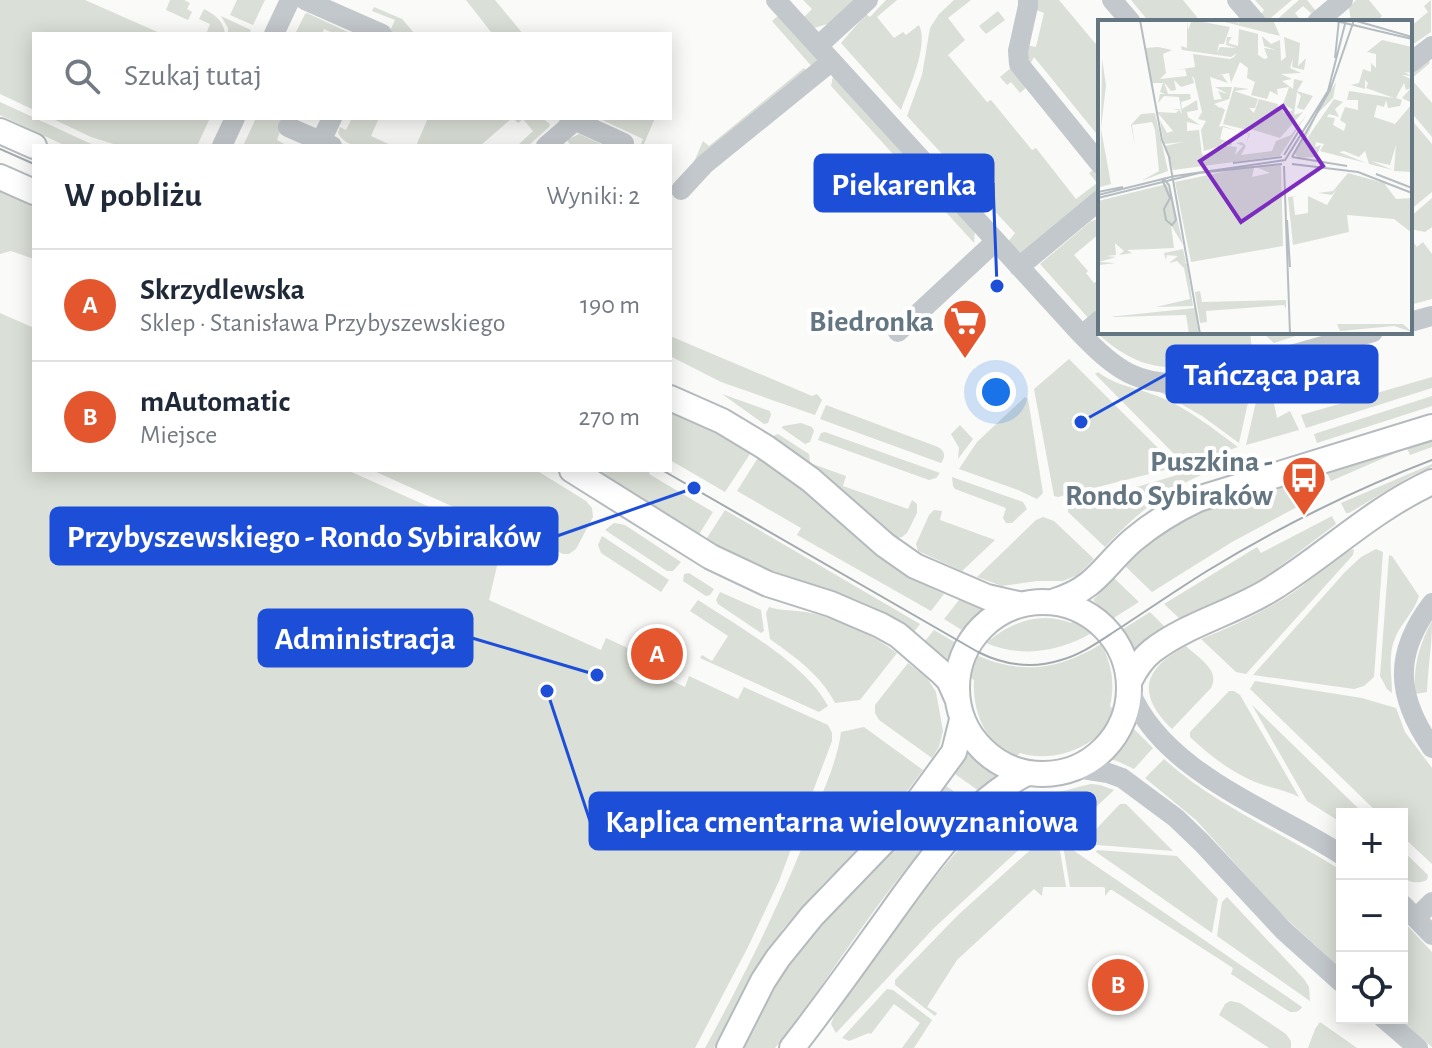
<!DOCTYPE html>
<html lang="pl">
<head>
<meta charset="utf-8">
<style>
	:root { --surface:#fff; --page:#f6f6f7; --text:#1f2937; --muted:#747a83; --line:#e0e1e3; --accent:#e4572e }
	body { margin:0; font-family:"Alegreya Sans",sans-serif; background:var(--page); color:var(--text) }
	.controls { position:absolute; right:24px; bottom:24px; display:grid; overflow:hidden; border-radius:0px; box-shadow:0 4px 20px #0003 }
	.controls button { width:72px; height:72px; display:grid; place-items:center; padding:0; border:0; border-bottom:2px solid var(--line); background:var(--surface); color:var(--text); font:40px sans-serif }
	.you { position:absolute; left:996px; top:392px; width:28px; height:28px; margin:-20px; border:6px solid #fff; border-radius:50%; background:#1a73e8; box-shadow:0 0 0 12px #1a73e833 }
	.badge { display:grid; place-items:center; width:52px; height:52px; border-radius:50%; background:var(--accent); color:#fff; font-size:26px; font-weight:700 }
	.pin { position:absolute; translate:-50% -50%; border:4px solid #fff; box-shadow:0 2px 8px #0006 }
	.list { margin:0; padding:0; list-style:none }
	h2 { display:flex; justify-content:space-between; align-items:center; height:104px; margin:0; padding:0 32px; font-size:34px }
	h2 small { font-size:26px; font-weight:400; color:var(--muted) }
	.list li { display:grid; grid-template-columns:52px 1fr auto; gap:24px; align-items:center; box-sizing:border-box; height:112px; padding:0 32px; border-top:2px solid var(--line) }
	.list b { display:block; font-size:30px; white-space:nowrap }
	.list p { margin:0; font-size:26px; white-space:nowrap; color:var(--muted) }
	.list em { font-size:26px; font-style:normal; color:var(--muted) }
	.icon { flex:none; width:44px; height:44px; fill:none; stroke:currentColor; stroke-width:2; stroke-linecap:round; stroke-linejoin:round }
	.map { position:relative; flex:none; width:1432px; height:1048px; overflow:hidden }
	.search { position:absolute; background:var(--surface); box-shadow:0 4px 20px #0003; left:32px; top:32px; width:640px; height:88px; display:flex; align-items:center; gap:20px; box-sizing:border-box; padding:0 28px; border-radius:0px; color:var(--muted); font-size:30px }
	.panel { position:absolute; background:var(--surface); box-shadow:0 4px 20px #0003; left:32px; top:144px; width:640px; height:328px; border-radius:0px }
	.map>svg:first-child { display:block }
</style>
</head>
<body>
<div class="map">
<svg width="1432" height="1048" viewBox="0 0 1432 1048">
	<rect width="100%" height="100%" fill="#fafaf8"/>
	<path fill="#dadfd7" d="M0 0H85L162 34H34V110L0 94Z
		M170 0H184L190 3 187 9 192 12 188 20 166 10Z
		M237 0H265L253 25 230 15Z
		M466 0H495L523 34H489L491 32Z
		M803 0H857L831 23 814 28 802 19 812 9Z
		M886 0H897L877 17 894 38 903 32 906 35 919 25C929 45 909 88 901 110L841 43 866 14 870 17Z
		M954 0H971L948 18 965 40 948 55 987 102 991 100 1032 150 1036 148 1076 199 1097 183 1089 173 1098 166 1100 168V195L1025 254 1016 252 1007 243 1015 233 907 116 922 75 930 28 939 14Z
		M1032 0H1059L1100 49V138L1034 57 1028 68 1025 45 1036 47 1044 13 1033 9Z
		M1131 0H1183L1201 22H1149Z
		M1255 0H1292L1266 22H1263L1259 18 1264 10Z
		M1299 0H1307L1316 11 1312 14 1303 6 1295 13 1299 18 1295 22H1274Z
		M1356 0H1369L1382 16 1380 18 1383 22H1351L1349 7Z
		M1431 0V32L1415 43H1410V27L1428 12 1424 6Z
		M374 7 402 19 415 34H396L390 31 395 20 372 11Z
		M204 9C214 14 224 21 225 34H206L210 24 199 19Z
		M998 11 1005 20 986 34 979 26Z
		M307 13 350 33V34H335L324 29 322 34H295L305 14Z
		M779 15 818 60 813 68 772 21Z
		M221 16 251 30 249 34H228V28Z
		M1428 59 1430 63 1411 79 1432 103V137L1410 111V74Z
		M1012 67 1030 84 1020 93 1011 82 1007 85 1000 77Z
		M804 68 808 73 690 171 703 141 709 146Z
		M833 76 975 230 974 243 831 86Z
		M0 102 87 142 96 146H66L0 115Z
		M51 118H210L197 146H120L91 137Z
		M256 118H285L277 140 288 146H243Z
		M352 118H379L371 136 393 146C374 146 348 152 338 133L340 127 346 130Z
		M428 118H512L480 146H416Z
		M513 118H542L550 124 549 127 528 146H517L533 131 523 119 518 123Z
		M598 118H655L643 146H640L643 139Z
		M1410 118 1432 144V192L1410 210Z
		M579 134 603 145V146H571L567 140Z
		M0 190 34 206V259L11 251 0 254Z
		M1432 198V227L1425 232 1410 229V217Z
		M1100 219V233L1074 255 1088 271 1086 273 1094 283 1097 281 1100 285V316L1090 320 1040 264 1091 221Z
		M1410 238 1417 247 1423 242 1432 254V299L1410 305Z
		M0 313 34 328V470H347L503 540 489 600 601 650 606 638 643 655 639 665 685 687 689 676 738 699 744 687 828 725 832 733V741L779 881 748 947 695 1048H0Z
		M1101 332H1191L1193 334 1196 332H1250L1252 350C1189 368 1154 383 1099 335Z
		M1262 332H1308L1274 343Z
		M670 336 812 396 817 394 822 400 815 415 721 382 670 356Z
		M1069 359 1177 467 1058 497 1054 496 1034 389Z
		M1098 372C1118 387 1135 387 1157 396 1187 407 1213 429 1238 447L1185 465 1095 374Z
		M1254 377 1252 393 1248 392V387L1240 386 1238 396 1249 398 1239 443 1202 416 1160 392Z
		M1432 377V388L1306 428 1301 415Z
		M1269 379 1277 418 1290 411 1299 430 1246 445 1261 380Z
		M722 394 770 411 771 415 768 423 764 424Z
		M1432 396V406L1317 443 1314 434Z
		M1025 397 1028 399 1043 493 1037 499 1018 490 959 469 977 442Z
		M826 405 938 447C945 451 946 456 941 463L820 419Z
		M670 412 713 430 752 451 725 492 670 460Z
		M801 423 812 427 814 431 810 442 805 444 782 428 783 426Z
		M960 425 973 439 958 459 959 448 951 434Z
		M825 432 940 473 936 478 929 480 818 440 821 433Z
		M778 434 809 454 810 463 846 476 843 486 908 509 912 500 917 504V513L907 533 902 537 896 538 807 462 773 436Z
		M1432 438V447L1410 455 1407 448 1331 481 1326 471Z
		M759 456 804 489 896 567 921 583 944 594 931 611 797 535 801 528 737 491Z
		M1432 464V467L1411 476 1349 513H1346L1341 503Z
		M1211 465 1213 470C1167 488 1138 512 1105 547L1068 512V503L1140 486Z
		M372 470H536L586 501 592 508 593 517 576 549 569 554H563L513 532 500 528Z
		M594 470H650L649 474 713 512 698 536Z
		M1313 475 1321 494 1232 542 1152 592 1125 566C1141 550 1158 535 1178 523 1219 499 1268 489 1313 475Z
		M952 477 1023 502 1027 509 1012 523H1006L1003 518 1006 508 955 489 953 486Z
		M725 510 920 624 914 632C872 599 822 589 773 571 750 563 728 552 705 541Z
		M934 510 942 511 940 520 995 540 962 571 918 551 916 544 929 515Z
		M1332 516 1336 524 1267 576 1235 593 1180 619 1164 604 1257 547 1261 553Z
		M1043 517 1054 521 1094 559 1078 575 1063 581H1037L1002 586 977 577 1036 520Z
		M614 523 625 525 681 562 673 571H667L605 530Z
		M602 536 669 580 661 592 601 553 598 545Z
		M1354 549 1353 555 1246 674 1236 672 1201 639C1235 625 1268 610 1298 589 1314 578 1338 553 1354 549Z
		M1376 549 1383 552 1374 677 1364 686 1354 689 1253 675 1345 572 1361 557Z
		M1389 555 1392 556 1419 596C1414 613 1399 625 1394 641 1388 656 1392 677 1392 693L1387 689 1380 676Z
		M689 573 714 589 710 595 706 596 683 581 684 574Z
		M1114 578 1139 602 1112 619 1093 600Z
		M720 592 761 610 764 631 761 633 718 604 716 600Z
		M698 600C739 627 805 663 828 706L819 712 700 658 702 655 712 661 728 636 690 611Z
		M959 600 989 612 965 632 944 619Z
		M769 607C781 611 793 610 806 612 839 618 870 633 897 653L860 700 835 703C821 675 795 657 770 639L766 613Z
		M1150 612 1165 627 1143 641 1131 656 1120 631Z
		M1078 617 1093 632C1060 652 1022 658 986 643 1011 622 1040 611 1071 623Z
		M1432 621C1432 645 1428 668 1427 692L1415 694C1413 668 1419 644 1432 621Z
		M934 630 956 643 947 659 925 641Z
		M1101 644C1112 663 1115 685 1110 706L1117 713C1099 746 1056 764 1020 753L1013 760C986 742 972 712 974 680L966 674 976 655C1022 675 1059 670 1101 644Z
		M1186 646C1198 658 1221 670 1211 688L1172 729C1136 694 1143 669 1186 646Z
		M908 663 927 678 936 692 943 731 939 747 932 758 879 720 875 713V705Z
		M1255 681 1362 698 1396 708 1405 732 1432 768V864L1402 836V814H1379L1250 689Z
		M1229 691H1234L1240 695 1299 797C1285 790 1270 788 1255 782 1231 772 1209 755 1190 737V732Z
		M1252 705 1364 814H1342V823L1307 801Z
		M864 727 923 770 875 834 823 884 783 929 748 983 714 1048H705C748 969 789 887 819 802 828 780 838 756 841 732Z
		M1134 729 1153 748 1134 769 1117 761 1105 758 1117 749Z
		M971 751 983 764 996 775 979 791 955 774Z
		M1164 759C1216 806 1283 833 1342 871V970L1279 912 1196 820 1145 778Z
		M1091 784 1100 785 1114 790 1074 828 1032 829 1002 807C1021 789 1035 796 1058 792 1070 790 1080 786 1091 784Z
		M946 786 968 801C899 866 849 948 794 1025L775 1048H743L771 993 805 940 840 902 912 829Z
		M1120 804H1126L1173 851 1085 844 1083 843Z
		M990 817 1023 841V846L934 928 836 1033 831 1024 834 1016C883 949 929 875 990 817Z
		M1037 844H1057L1059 845 1066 887H1043L1042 896 1034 889 957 960 927 1007 937 1013 935 1016 895 985V980L958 915Z
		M1065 844H1068L1070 848 1302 1007C1299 1012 1296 1012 1290 1012L1231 974 1233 968 1112 890H1110L1105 896V888L1103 887H1070L1063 845Z
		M1097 850 1177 856 1218 899 1212 933 1096 852Z
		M1402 850 1428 875 1427 880C1418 884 1409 883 1402 876Z
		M1227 897 1304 979 1309 987 1310 1001 1217 936 1222 902Z
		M1402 920 1432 952V1047L1398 1018H1402Z
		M887 989 893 990 932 1020 914 1048H902L920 1023 894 1004 871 1034 869 1033 849 1041 842 1038Z
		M1230 1001 1240 1003 1286 1034 1291 1041V1048H1269L1219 1015 1225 1004Z
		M1320 1022 1357 1048H1308L1315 1029Z"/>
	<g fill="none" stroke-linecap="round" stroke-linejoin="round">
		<g stroke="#b5babe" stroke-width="28">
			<path id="major" d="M0 131 34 146
				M0 177 34 192
				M670 398 722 421 765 447 811 480 885 545 915 566 987 597 1018 604
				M572 470 711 557 768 584 831 604 880 625 898 635 942 673 949 680 957 698
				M1055 601C1097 588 1103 566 1133 540 1153 523 1175 510 1198 499L1432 427
				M957 688a86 86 0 1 1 172 0a86 86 0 1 1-172 0Z
				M1130 680C1136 668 1142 659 1152 651 1188 623 1234 613 1273 588 1327 554 1373 509 1432 482
				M729 1048 763 981 778 958 812 916 891 834 916 804 954 752 962 720
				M792 1048C825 1006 856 962 887 919 924 867 969 802 1027 773"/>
		</g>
		<path stroke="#c3c8cc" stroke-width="20" d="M305 0 382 34
			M776 0 1079 332C1116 370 1138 388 1194 382L1373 332
			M1028 0V6L1018 51 1019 64 1100 164
			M1112 0 1131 22
			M1237 0 1256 22
			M1317 22 1343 0
			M274 34 290 0
			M818 46 868 0
			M1410 63 1432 46
			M569 118 624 143
			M288 127 332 146
			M321 141 332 118
			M222 146 235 118
			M546 146 575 121
			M681 190 705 164 832 61
			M1019 267 1100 200
			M1410 322 1432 316
			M898 332 996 241
			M1082 335 1100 320
			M1432 603C1393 654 1396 696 1432 748
			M1130 691C1163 773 1273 810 1342 855
			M1076 768 1108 773 1122 778 1176 818 1202 843 1283 930 1342 983
			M1402 904 1432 935
			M1416 918 1432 902
			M1383 1018 1418 1048"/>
		<use href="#major" stroke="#fff" stroke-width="24"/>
		<path stroke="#a2aab0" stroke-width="2" d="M0 149 34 164
			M662 470 978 652C1004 665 1033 669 1061 660 1083 654 1101 640 1120 628 1149 609 1178 589 1207 571 1279 527 1354 490 1432 460"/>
	</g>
	<defs>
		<g id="supermarket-pin" transform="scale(2.3)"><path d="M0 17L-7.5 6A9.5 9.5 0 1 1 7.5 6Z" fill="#e4572e" stroke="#fff"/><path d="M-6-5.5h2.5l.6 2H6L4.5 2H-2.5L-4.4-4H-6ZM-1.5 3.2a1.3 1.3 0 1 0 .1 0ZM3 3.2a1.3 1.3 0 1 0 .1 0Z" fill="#fff"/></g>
		<g id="bus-pin" transform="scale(2.3)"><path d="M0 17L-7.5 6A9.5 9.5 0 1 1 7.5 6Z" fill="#e4572e" stroke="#fff"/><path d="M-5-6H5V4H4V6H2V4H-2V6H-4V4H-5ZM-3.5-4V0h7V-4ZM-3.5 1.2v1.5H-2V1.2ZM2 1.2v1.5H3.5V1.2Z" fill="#fff"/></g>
	</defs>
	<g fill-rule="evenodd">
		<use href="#supermarket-pin" x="965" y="321"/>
		<use href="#bus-pin" x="1304" y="478"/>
	</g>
	<g text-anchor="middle" stroke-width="8" stroke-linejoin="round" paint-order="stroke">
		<g font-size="30" font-weight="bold" fill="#657683" stroke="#fff" text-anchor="end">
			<text x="934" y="331">Biedronka</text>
			<text x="1273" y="471">Puszkina -<tspan x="1273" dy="34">Rondo Sybiraków</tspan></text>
		</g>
	</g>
	<g transform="translate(1098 20)">
		<rect width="314" height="314" fill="#fafaf8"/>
		<path d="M89 0 90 10 94 0 132 7 126 24H121L119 33 122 27 138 28 128 25 129 17H134L130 23 140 26 141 9 160 14V35L166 39 170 38 166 28 178 30 166 26 164 16 173 24 182 20 183 41 188 37 186 17 202 23 200 46 208 38 206 50 194 47 195 38 192 48 203 53 183 54 194 59 184 61 195 69 196 59 205 61 199 71 215 76 206 90 199 88 203 76 199 72 196 95 205 92 182 118 152 109 149 112 152 114 148 124 151 114 141 111 149 110 125 104 136 67 151 69 136 71 160 79 157 88H151L156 93 161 79 180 84 179 90 185 86V93L195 90 185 84 191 67 179 69 180 75 172 71 169 79 153 75 157 62 149 58 150 48 142 42 133 63 131 53 117 56 124 55 130 63 112 57 116 80 124 79 120 71 130 74 117 67H134L131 79 116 84 122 88 130 82 123 87 127 90 121 107 125 106 140 111 125 107 122 119 134 123 133 126 125 122 122 125 139 127 137 135 145 126 138 123 144 122 148 126 143 135 174 131 178 121 193 115 209 94 182 136 75 150 67 126 85 122 66 124 62 100 69 113 75 111 59 92 78 93 81 90 74 89H81L84 94 81 77 66 76 60 83 62 74H67L62 72 65 63H54L47 28 60 27 74 30 65 34 68 53 62 59 89 56 87 49 78 50 97 47 95 34 132 39 136 37 139 33 133 37 84 30 83 26 89 28ZM94 56 96 58 104 92 100 99 108 101 103 110 106 131 119 127V132L104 135 101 110 89 111V102L102 105 90 97 89 92 100 90 99 80 84 89 83 82 93 79 92 74H70L66 62 73 71 78 70 76 60 83 67 96 63ZM119 0H138L141 5 140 0H175L182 16ZM284 20 314 27V53L306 52 314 56 304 55 313 59 314 83 304 78 313 68 308 70 306 63 298 78 304 80 302 86 290 88 288 80 286 87 279 85 276 97 297 104 314 84V152L296 151 298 125 292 145 273 141 295 150 271 144 267 131 261 137 246 131 241 132 268 143 222 131 226 124 218 122 217 127 223 125 218 137 200 138 196 132 238 62 235 78 219 94 207 121 212 129 210 117 236 79 245 82 237 89 241 97 231 94 229 97 237 98 235 105 246 111 248 104 242 100 247 87 260 90V80H249L251 71 296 78 268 68 270 63 267 60V69L253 65 261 63 265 49 273 52V43L278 48V34L269 32ZM4 39 8 65 3 109 13 164 2 167ZM57 93 70 151 43 161 61 151 57 110 54 102 34 105 37 126 33 105 43 94ZM183 145 185 226 93 242 77 162 143 148H156L154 157 172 153 158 147ZM250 153 286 163 298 179 314 178V213L296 199 249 195 251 212 195 225 190 177 200 176 195 177 197 195 210 193V176L229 185 239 169 234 175 220 173 235 171ZM71 162 85 225 73 205 76 228 29 230 34 233 21 235 26 231 17 223 18 235 8 236 18 237 1 242 18 243 1 245 0 181 69 164 73 177ZM85 229 88 243 83 241 89 244 95 286 58 287 92 279 86 248 79 241 71 243 80 236 69 235 68 240 66 233ZM102 271 104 282 188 280V289L186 285 108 291 109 302 102 303 97 272ZM97 288 101 314H91L88 295 10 297ZM239 304H305L314 312 296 306 242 311Z" fill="#dadfd7" fill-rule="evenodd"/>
		<path fill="none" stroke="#b5bdc2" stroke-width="2" d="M42 0 64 120 72 139M234 0 314 19M255 0 314 17M237 38 241 0M186 135 202 109M71 137 102 314M194 137 249 146M194 137 232 70 256 0M135 143 184 137M194 144 260 152 314 173M186 146 192 314M278 154 314 168M64 159 72 178 66 189 68 200 74 205 78 200 71 165 65 158M0 172 25 167M0 175 77 156 187 140 230 71 248 0M0 178 101 153 184 144M189 200 192 247"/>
		<path fill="#7b2cbf" fill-opacity="0.15" stroke="#7b2cbf" stroke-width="4" d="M185 86 225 146 143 202 102 141Z"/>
		<rect width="314" height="314" fill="none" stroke="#657683" stroke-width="4"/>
	</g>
	<path fill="none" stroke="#1d4ed8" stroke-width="3" d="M997 286L993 183M1081 422L1167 374M694 488L557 536M597 675L472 638M547 691L590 821"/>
	<g fill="#1d4ed8" stroke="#fff" stroke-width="3">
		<circle cx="997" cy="286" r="8"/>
		<circle cx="1081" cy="422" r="8"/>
		<circle cx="694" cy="488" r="8"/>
		<circle cx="597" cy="675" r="8"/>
		<circle cx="547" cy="691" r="8"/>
	</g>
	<g fill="#1d4ed8" stroke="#1d4ed8" stroke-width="3">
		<rect x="815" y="155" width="178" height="56" rx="8"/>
		<rect x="1167" y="346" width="210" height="56" rx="8"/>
		<rect x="51" y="508" width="506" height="56" rx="8"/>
		<rect x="259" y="610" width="213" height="56" rx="8"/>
		<rect x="590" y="793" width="505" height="56" rx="8"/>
	</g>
	<g font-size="32" text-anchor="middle" font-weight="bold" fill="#fff">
		<text x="904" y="195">Piekarenka</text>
		<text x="1272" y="385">Tańcząca para</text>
		<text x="304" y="547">Przybyszewskiego - Rondo Sybiraków</text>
		<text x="365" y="649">Administracja</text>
		<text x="842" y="832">Kaplica cmentarna wielowyznaniowa</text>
	</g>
</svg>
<div class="controls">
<button>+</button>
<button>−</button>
<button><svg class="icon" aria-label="locate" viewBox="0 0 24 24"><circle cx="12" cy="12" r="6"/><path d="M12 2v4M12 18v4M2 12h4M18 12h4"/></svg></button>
</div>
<div class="you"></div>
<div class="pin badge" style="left:657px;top:654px">A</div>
<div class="pin badge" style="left:1118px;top:985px">B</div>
<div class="search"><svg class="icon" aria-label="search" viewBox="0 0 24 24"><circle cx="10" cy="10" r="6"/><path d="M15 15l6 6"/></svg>Szukaj tutaj</div>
<section class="panel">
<h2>W pobliżu<small>Wyniki: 2</small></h2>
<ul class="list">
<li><span class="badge">A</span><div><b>Skrzydlewska</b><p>Sklep · Stanisława Przybyszewskiego</p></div><em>190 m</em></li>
<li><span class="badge">B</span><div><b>mAutomatic</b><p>Miejsce</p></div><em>270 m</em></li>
</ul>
</section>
</div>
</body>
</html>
